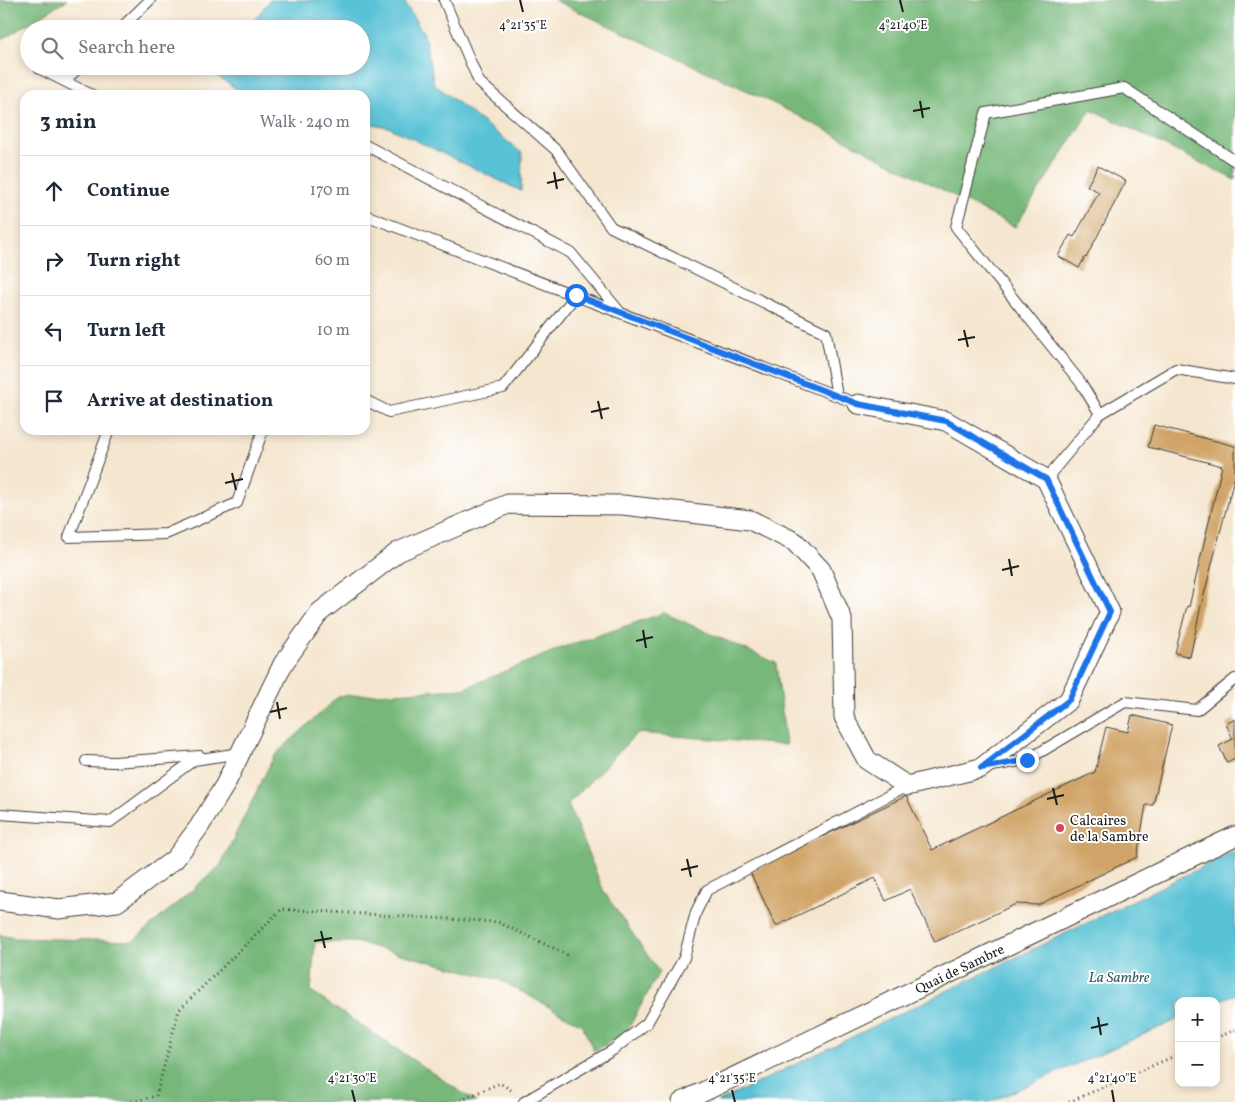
<!DOCTYPE html>
<html lang="en">
<head>
<meta charset="utf-8">
<style>
	:root { --surface:#fff; --page:#f2f2f3; --text:#1f2937; --muted:#747a83; --line:#e0e1e3 }
	body { margin:0; font-family:Vollkorn,serif; background:var(--page); color:var(--text) }
	.controls { position:absolute; right:15px; bottom:15px; display:grid; overflow:hidden; border-radius:10px; box-shadow:0 2px 8px #0003 }
	.controls button { width:45px; height:45px; display:grid; place-items:center; padding:0; border:0; border-bottom:1px solid var(--line); background:var(--surface); color:var(--text); font:25px sans-serif }
	.stop { position:absolute; width:15px; height:15px; margin:-11px; border:4px solid #1a73e8; border-radius:50%; background:#fff }
	.stop.end { background:#1a73e8; border-color:#fff; box-shadow:0 1px 5px #0008 }
	.list { margin:0; padding:0; list-style:none }
	h2 { display:flex; justify-content:space-between; align-items:center; height:65px; margin:0; padding:0 20px; font-size:21px }
	h2 small { font-size:16px; font-weight:400; color:var(--muted) }
	.list li { display:grid; grid-template-columns:32px 1fr auto; gap:15px; align-items:center; box-sizing:border-box; height:70px; padding:0 20px; border-top:1px solid var(--line) }
	.list b { display:block; font-size:19px; white-space:nowrap }
	.list em { font-size:16px; font-style:normal; color:var(--muted) }
	.icon { flex:none; width:28px; height:28px; fill:none; stroke:currentColor; stroke-width:2; stroke-linecap:round; stroke-linejoin:round }
	.map { position:relative; flex:none; width:1235px; height:1102px; overflow:hidden }
	.search { position:absolute; background:var(--surface); box-shadow:0 2px 8px #0003; left:20px; top:20px; width:350px; height:55px; display:flex; align-items:center; gap:12px; box-sizing:border-box; padding:0 18px; border-radius:28px; color:var(--muted); font-size:19px }
	.panel { position:absolute; background:var(--surface); box-shadow:0 2px 8px #0003; left:20px; top:90px; width:350px; height:345px; border-radius:15px }
	.map>svg:first-child { display:block }
</style>
</head>
<body>
<div class="map">
<svg width="1235" height="1102" viewBox="0 0 1235 1102">
	<rect width="100%" height="100%" fill="#fff"/>
	<filter id="ink" filterUnits="userSpaceOnUse"><feTurbulence type="fractalNoise" baseFrequency=".02" numOctaves="2"/><feDisplacementMap in="SourceGraphic" scale="10" xChannelSelector="R" yChannelSelector="G"/><feConvolveMatrix kernelMatrix="1 2 1 2 8 2 1 2 1" color-interpolation-filters="sRGB"/></filter>
	<filter id="wash" filterUnits="userSpaceOnUse"><feTurbulence type="fractalNoise" baseFrequency=".0096" numOctaves="4" result="noise"/><feDisplacementMap in="SourceGraphic" scale="20" xChannelSelector="R" yChannelSelector="G"/><feGaussianBlur stdDeviation="1.12" result="paint"/><feColorMatrix in="noise" values="0 0 0 0 0 0 0 0 0 0 0 0 0 0 0 0 0 1.4 0 .05"/><feComposite in="paint" operator="in"/></filter>
	<g filter="url(#wash)">
		<rect width="100%" height="100%" fill="#f5e6cf"/>
		<path fill="#77b87a" stroke="#4a6a4b" d="M0 0H67L0 41Z
			M554 0H1235V180L1091 109 1015 227 769 101Z
			M664 613 776 663 786 745 637 733 568 804 604 892 659 972 626 1033 594 1051 582 1025 500 980 355 942H315L311 992 476 1102H0V935L15 938 133 941 220 866 274 756 339 696 463 689 561 648Z"/>
		<path fill="#5ac2d6" stroke="#3b6f79" d="M270 0H403L424 34 434 84 522 153 521 191 390 128 365 122V95H245L212 72 217 66H361V29H247Z
			M1235 851V994L1216 1002V1001H1179V1019L990 1102H718Z"/>
		<g id="blocks">
			<path fill="#d0a467" d="M1098 166 1126 181 1086 258 1085 257 1079 268 1058 256 1070 235 1074 237 1099 192 1087 186Z
				M1154 425 1235 446V475L1200 610 1190 657 1175 653 1187 606 1189 607 1222 466 1148 447Z
				M1132 715 1172 725 1153 805H1146L1137 857 1038 905 1016 904 935 942 910 889 886 901 875 878 776 926 750 872 906 796 932 850 1095 772 1106 727 1128 732Z
				M1235 719V759L1227 763 1219 746 1233 739 1226 724Z"/>
		</g>
	</g>
	<g filter="url(#ink)">
		<use href="#blocks" fill-opacity="0" stroke="#3d3a37" stroke-width="1"/>
		<g fill="none" stroke-linecap="round" stroke-linejoin="round">
			<g stroke="#3d3a37" stroke-width="12">
				<path id="service" d="M444 0 479 82 557 151 611 227 826 333 837 396
					M120 29 150 0
					M40 69 92 95
					M65 81 80 66
					M365 145 571 253 619 311
					M365 215 858 404
					M365 400 389 412 503 388 576 295
					M1100 414 1081 383 956 227 986 113 1124 88 1235 161
					M109 430 69 537 166 534 237 503 263 430
					M1046 479 1100 414 1176 369 1235 379
					M86 761 114 762 200 756
					M987 767 1027 760 1125 702 1197 710 1235 679
					M0 814 110 822 194 760 240 753
					M524 1102 613 1050 647 1023 684 958 696 912 707 890 907 786"/>
			</g>
			<g stroke="#3d3a37" stroke-width="21">
				<g id="minor">
					<path d="M0 901 59 909 117 902 175 859 199 827 225 785 283 664 320 612 398 552 508 504 623 505 750 520 795 542 821 570 842 619 844 717 867 760 907 786 981 768 1069 700 1110 612 1046 479 946 421 858 404"/>
					<path id="s1" d="M682 1102 1235 836"/>
				</g>
			</g>
			<path stroke="#3d3a37" stroke-width="3" stroke-dasharray="1 4" stroke-linecap="butt" d="M1216 1038 1235 1030
				M132 1102 156 1096 179 1010 282 909 498 922 570 956
				M456 1102 500 1083 511 1090
				M1069 1102 1179 1054"/>
			<use href="#service" stroke="#fff" stroke-width="10"/>
			<use href="#minor" stroke="#fff" stroke-width="19"/>
		</g>
	</g>
	<g fill="none" stroke-linecap="round" stroke-linejoin="round" filter="url(#ink)">
		<path stroke="#1a73e8" stroke-width="6" d="M576 295 858 404 946 421 1046 479 1110 612 1069 700 981 768 1027 760"/>
	</g>
	<path fill="none" stroke="#1c1c1c" stroke-width="2" d="M520 0 523 12M900 0 903 12M920 101 923 118M913 111 930 108M554 172 557 189M547 183 564 179M964 330 968 347M958 340 975 337M598 401 602 419M591 412 609 408M232 473 236 490M225 483 243 479M1009 559 1012 576M1002 570 1019 566M643 630 646 648M636 641 653 637M277 702 280 719M270 712 287 708M1053 788 1057 805M1047 799 1064 795M687 859 691 877M681 870 698 866M321 931 325 948M314 941 332 938M1098 1017 1101 1035M1091 1028 1108 1024M352 1090 355 1102M732 1090 735 1102M1112 1090 1114 1102"/>
	<circle fill="#d1495b" stroke="#fff" stroke-width="2" cx="1060" cy="828" r="5"/>
	<g text-anchor="middle" stroke-width="4" stroke-linejoin="round" paint-order="stroke">
		<g font-size="14" fill="#1c1c1c" stroke="#fff" text-anchor="start">
			<text x="1070" y="825">Calcaires<tspan x="1070" dy="16">de la Sambre</tspan></text>
		</g>
		<g font-size="14" fill="#1c1c1c" stroke="#fff">
			<text dy="5" stroke="none"><textPath href="#s1" startOffset="308">Quai de Sambre</textPath></text>
		</g>
		<g font-size="15" font-style="italic" fill="#355e66" stroke="#fff">
			<text x="1119" y="982">La Sambre</text>
		</g>
	</g>
	<g font-size="12" text-anchor="middle" fill="#1c1c1c" stroke="#fff" stroke-width="4" stroke-linejoin="round" paint-order="stroke">
		<text x="523" y="29">4°21'35"E</text>
		<text x="903" y="29">4°21'40"E</text>
		<text x="352" y="1082">4°21'30"E</text>
		<text x="732" y="1082">4°21'35"E</text>
		<text x="1112" y="1082">4°21'40"E</text>
	</g>
</svg>
<div class="controls">
<button>+</button>
<button>−</button>
</div>
<div class="stop" style="left:576px;top:295px"></div>
<div class="stop end" style="left:1027px;top:760px"></div>
<div class="search"><svg class="icon" aria-label="search" viewBox="0 0 24 24"><circle cx="10" cy="10" r="6"/><path d="M15 15l6 6"/></svg>Search here</div>
<section class="panel">
<h2>3 min<small>Walk · 240 m</small></h2>
<ul class="list">
<li><svg class="icon" aria-label="ahead" viewBox="0 0 24 24"><path d="M12 20V5M6 11l6-6 6 6"/></svg><div><b>Continue</b></div><em>170 m</em></li>
<li><svg class="icon" aria-label="right" viewBox="0 0 24 24"><path d="M7 20v-9h11M14 6l5 5-5 5"/></svg><div><b>Turn right</b></div><em>60 m</em></li>
<li><svg class="icon" aria-label="left" viewBox="0 0 24 24"><path d="M17 20v-9H6M10 6l-5 5 5 5"/></svg><div><b>Turn left</b></div><em>10 m</em></li>
<li><svg class="icon" aria-label="arrive" viewBox="0 0 24 24"><path d="M6 21V4h12l-3 4 3 4H6"/></svg><div><b>Arrive at destination</b></div></li>
</ul>
</section>
</div>
</body>
</html>
